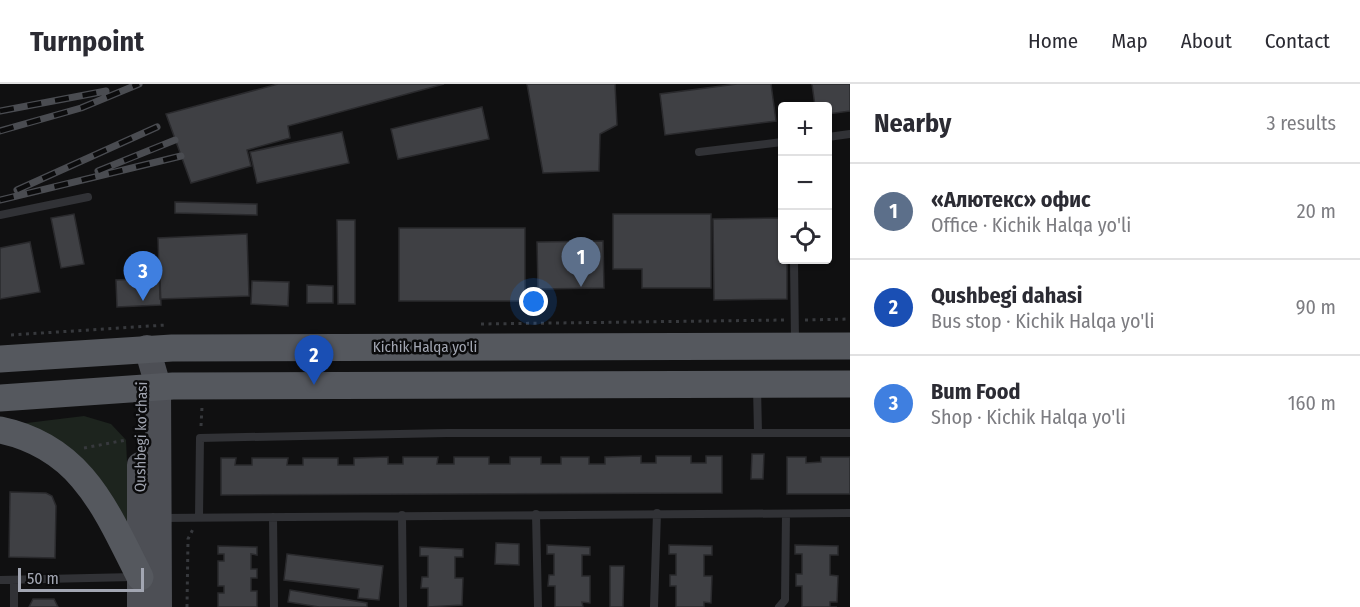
<!DOCTYPE html>
<html lang="en">
<head>
<meta charset="utf-8">
<style>
	:root { --surface:#fff; --page:#f7f7f7; --text:#2b2b33; --muted:#7c7c81; --line:#e1e1e2; --accent:#d93025 }
	body { margin:0; font-family:"Fira Sans Condensed",sans-serif; background:var(--page); color:var(--text) }
	.controls { position:absolute; right:18px; top:18px; display:grid; overflow:hidden; border-radius:6px; box-shadow:0 2px 4px #0004 }
	.controls button { width:54px; height:54px; display:grid; place-items:center; padding:0; border:0; border-bottom:2px solid var(--line); background:var(--surface); color:var(--text); font:30px sans-serif }
	.scale { position:absolute; left:18px; bottom:15px; width:126px; box-sizing:border-box; padding-left:6px; border:3px solid #a2a6b2; border-top:0; font-size:16px; line-height:21px; white-space:nowrap; color:#a2a6b2; -webkit-text-stroke:4px #0b0b0c; paint-order:stroke }
	.you { position:absolute; left:534px; top:218px; width:21px; height:21px; margin:-15px; border:4px solid #fff; border-radius:50%; background:#1a73e8; box-shadow:0 0 0 9px #1a73e833 }
	.badge { display:grid; place-items:center; width:39px; height:39px; border-radius:50%; background:var(--accent); color:#fff; font-size:20px; font-weight:700 }
	.pin { position:absolute; translate:-50% -50px; filter:drop-shadow(0 2px 3px #0008) }
	.pin::after { content:''; position:absolute; top:32px; width:21px; height:18px; background:inherit; clip-path:polygon(0 0,100% 0,50% 100%) }
	.list { margin:0; padding:0; list-style:none }
	h2 { display:flex; justify-content:space-between; align-items:center; height:78px; margin:0; padding:0 24px; font-size:26px }
	h2 small { font-size:20px; font-weight:400; color:var(--muted) }
	.list li { display:grid; grid-template-columns:39px 1fr auto; gap:18px; align-items:center; box-sizing:border-box; height:96px; padding:0 24px; border-top:2px solid var(--line) }
	.list b { display:block; font-size:22px; white-space:nowrap }
	.list p { margin:0; font-size:20px; white-space:nowrap; color:var(--muted) }
	.list em { font-size:20px; font-style:normal; color:var(--muted) }
	.icon { flex:none; width:33px; height:33px; fill:none; stroke:currentColor; stroke-width:2; stroke-linecap:round; stroke-linejoin:round }
	.map { position:relative; flex:none; width:850px; height:523px; overflow:hidden }
	header { display:flex; align-items:center; gap:36px; box-sizing:border-box; height:84px; padding:0 30px; background:var(--surface); border-bottom:2px solid var(--line) }
	header strong { font-size:28px }
	nav { display:flex; gap:33px; margin-inline-start:auto; font-size:21px }
	main { display:flex }
	aside { flex:1; background:var(--surface) }
	.map>svg:first-child { display:block }
</style>
</head>
<body>
<header>
<strong>Turnpoint</strong>
<nav><a>Home</a><a>Map</a><a>About</a><a>Contact</a></nav>
</header>
<main>
<div class="map">
<svg width="850" height="523" viewBox="0 0 850 523">
	<rect width="100%" height="100%" fill="#101011"/>
	<path fill="#1d241e" d="M84 332 111 340 126 356 130 446 2 342Z"/>
	<path fill="#3f4044" stroke="#2a2a2d" stroke-width="1.5" d="M278 0H444L288 42 290 54 247 66 251 82 191 99 166 30Z
		M527 0H615L617 41 600 50 599 87 543 89Z
		M737 0H771L776 37 665 51 660 10Z
		M812 0H850V27L828 30V22H815Z
		M482 23 489 55 398 75 391 45Z
		M342 48 349 79 257 99 250 68Z
		M175 118 257 120V131L175 129Z
		M74 130 84 180 61 184 51 134Z
		M613 130H711V204H642V185H613Z
		M782 134V176H787V215L714 216 713 135Z
		M337 136H355V220H338Z
		M399 144H525V217H399Z
		M247 150 249 212 160 215 158 154Z
		M603 157 604 204 538 205 537 158Z
		M30 158 40 208 0 215V164Z
		M160 194 161 221 117 223 116 196Z
		M252 197 289 198 288 222 251 220Z
		M307 201 333 202V219H307Z
		M752 370H764L763 395H751Z
		M641 372V379H656V372H691V379H706V372H722V409L221 411V374H236L235 381H252V374H288L287 381H303V374H338V381H354V374L388 373V380H403V373H438L437 380H454V373H489V380H510V373H541V380H561V373H589V380H605V373Z
		M787 373H806V379L821 378V373H850V410H787Z
		M10 408 46 409 52 412 56 422 55 474 9 473Z
		M496 459 519 460V481L495 480Z
		M547 461 590 463V471H582V492H590V519L582 518 583 523H555V502H548L549 491H554V470H547Z
		M669 461 712 462V471H704V492H712L711 519 704 518V523H676V502H670V491H676V470H669Z
		M795 461 838 462V471H830V491L838 492 837 518H830V523H837H802V502H796V490H802V470H795Z
		M218 462 257 463V471L251 470V485H257V494H251V507H257V523H218V509H224V502H218V477H224V470H218Z
		M420 463 463 465V473H455V494H463L462 521 428 523V504H421L422 493H428V472H420Z
		M287 470 383 482 379 516 358 514 359 505 284 496Z
		M610 482H624L623 523H610Z
		M290 506 367 519V523H319L288 518Z
		M33 515H54L58 523H29Z"/>
	<g fill="none" stroke-linecap="round" stroke-linejoin="round">
		<path stroke="#37393d" stroke-width="3" stroke-dasharray="3 4.5" stroke-linecap="butt" d="M805 236 850 235
			M481 240 784 236
			M11 251 166 241
			M201 342 202 323
			M84 364 126 356
			M187 523 188 455 193 445"/>
		<path stroke="#313236" stroke-width="8" d="M828 53 850 50
			M699 68 782 58
			M0 131 88 113
			M794 176 795 258
			M757 303 758 349
			M536 430 538 523
			M402 431 403 523
			M199 433 200 354 447 349H850
			M273 433 274 523
			M161 434 850 429
			M0 496 134 493
			M14 496V523
			M654 523 657 429
			M779 523 785 516 786 430"/>
		<path stroke="#4d4f55" stroke-width="26" d="M147 264 158 302 159 523
			M140 523V381"/>
		<path stroke="#55585e" stroke-width="27" d="M0 275 172 264 850 262
			M0 314 173 302 850 300
			M0 346C82 363 106 426 140 493"/>
		<g stroke="#4a4c51" stroke-width="7">
			<path id="rail" d="M0 27 106 7
				M0 47 81 24 139 0
				M98 87 175 56
				M17 106 157 43
				M0 116 181 72"/>
		</g>
		<use href="#rail" stroke="#0b0b0c" stroke-width="4.5" stroke-dasharray="14" stroke-linecap="butt"/>
	</g>
	<g text-anchor="middle" stroke-width="5" stroke-linejoin="round" paint-order="stroke">
		<g font-size="15" fill="#a2a6b2" stroke="#0b0b0c">
			<text x="425" y="268">Kichik Halqa yo'li</text>
			<text transform="translate(141 353) rotate(-89)" y="5">Qushbegi ko'chasi</text>
		</g>
	</g>
</svg>
<div class="controls">
<button>+</button>
<button>−</button>
<button><svg class="icon" aria-label="locate" viewBox="0 0 24 24"><circle cx="12" cy="12" r="6"/><path d="M12 2v4M12 18v4M2 12h4M18 12h4"/></svg></button>
</div>
<div class="scale">50 m</div>
<div class="you"></div>
<div class="pin badge" style="left:581px;top:203px;background:#5c6f8a">1</div>
<div class="pin badge" style="left:314px;top:301px;background:#1a4fb4">2</div>
<div class="pin badge" style="left:143px;top:217px;background:#3f7fe0">3</div>
</div>
<aside>
<h2>Nearby<small>3 results</small></h2>
<ul class="list">
<li><span class="badge" style="background:#5c6f8a">1</span><div><b>«Алютекс» офис</b><p>Office · Kichik Halqa yo'li</p></div><em>20 m</em></li>
<li><span class="badge" style="background:#1a4fb4">2</span><div><b>Qushbegi dahasi</b><p>Bus stop · Kichik Halqa yo'li</p></div><em>90 m</em></li>
<li><span class="badge" style="background:#3f7fe0">3</span><div><b>Bum Food</b><p>Shop · Kichik Halqa yo'li</p></div><em>160 m</em></li>
</ul>
</aside>
</main>
</body>
</html>
